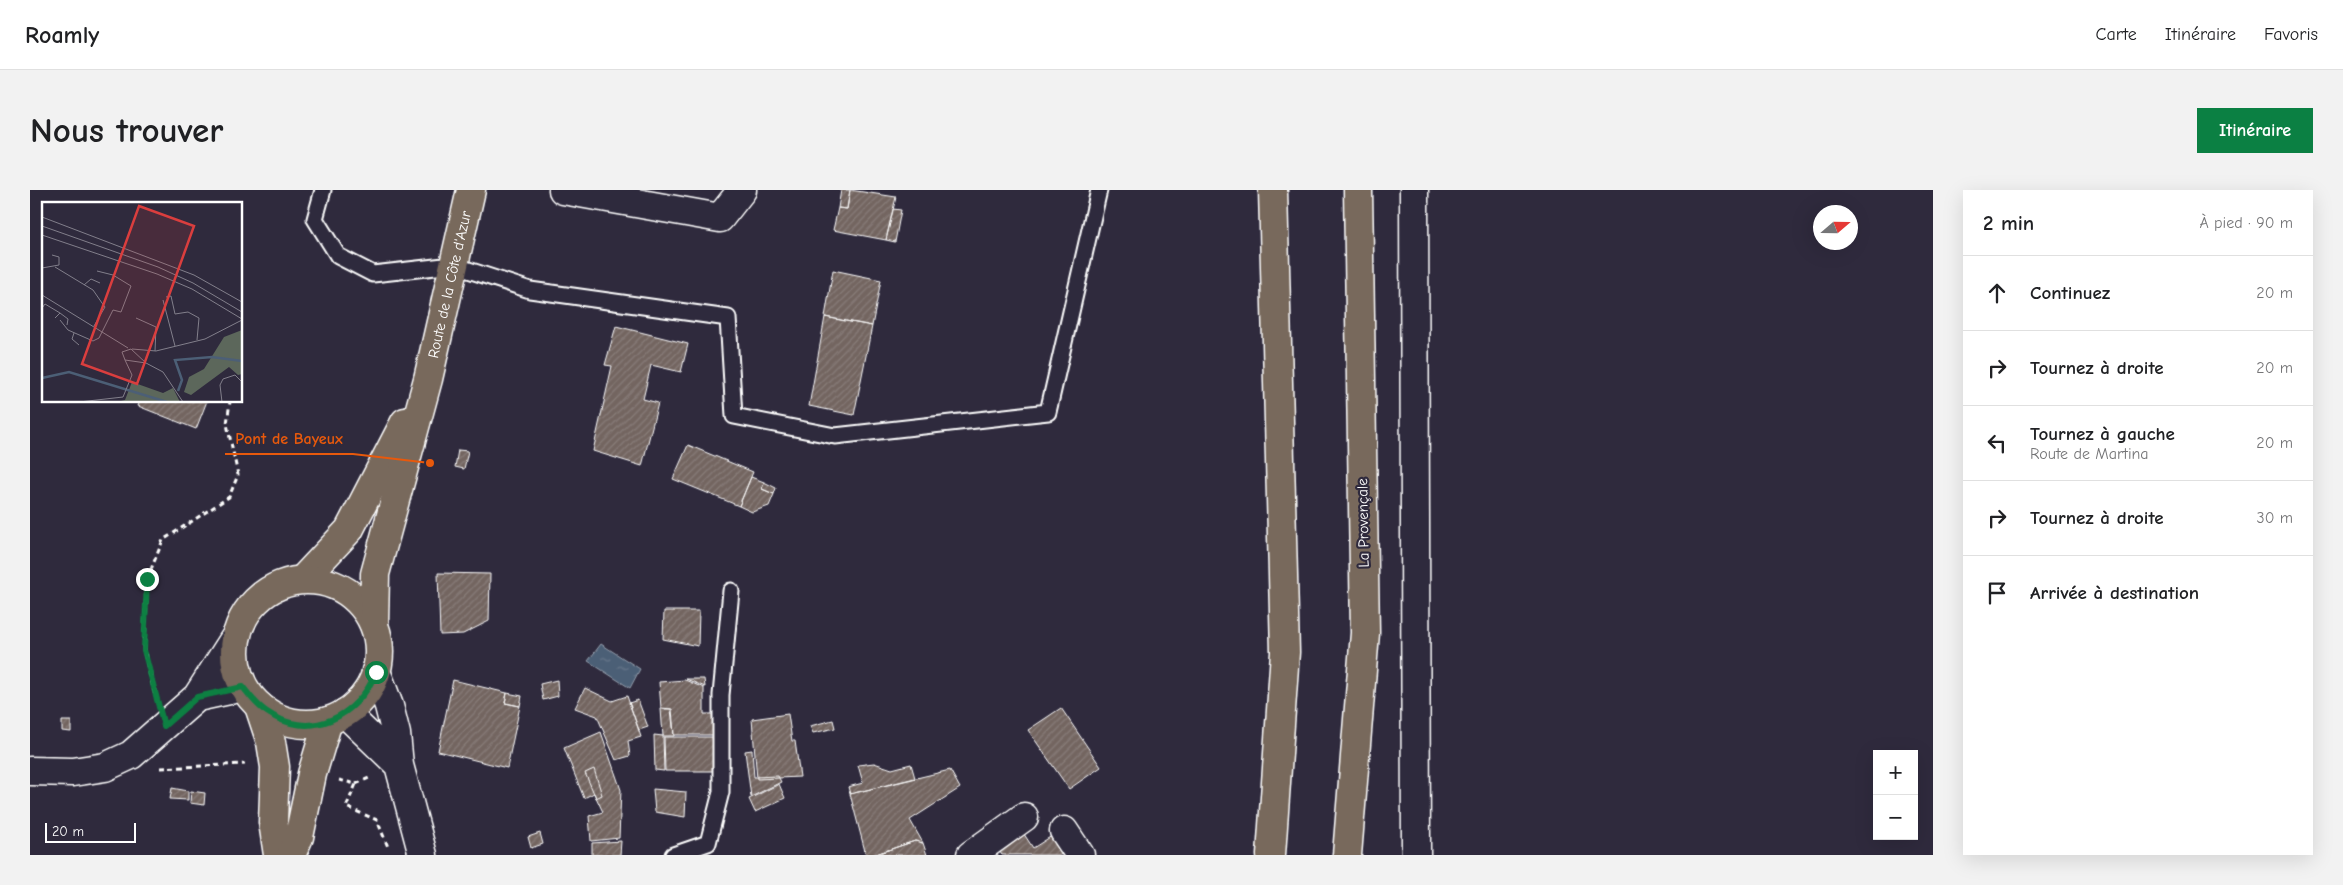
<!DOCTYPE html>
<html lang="fr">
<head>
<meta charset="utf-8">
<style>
	:root { --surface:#fff; --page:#f2f2f2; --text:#202124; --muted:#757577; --line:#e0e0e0; --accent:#0b8043 }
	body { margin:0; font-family:"Comic Neue",sans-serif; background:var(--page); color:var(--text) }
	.controls { position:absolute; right:15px; bottom:15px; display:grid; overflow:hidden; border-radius:0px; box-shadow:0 5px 20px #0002 }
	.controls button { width:45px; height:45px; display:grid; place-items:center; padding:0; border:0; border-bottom:1px solid var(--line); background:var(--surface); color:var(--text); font:25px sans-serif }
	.compass { position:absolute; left:1783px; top:15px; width:45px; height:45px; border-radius:50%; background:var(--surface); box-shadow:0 5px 20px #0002; rotate:70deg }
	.scale { position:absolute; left:15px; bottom:12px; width:91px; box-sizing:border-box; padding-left:5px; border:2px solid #fff; border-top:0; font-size:14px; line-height:18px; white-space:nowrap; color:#fff; -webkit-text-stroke:4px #2f2a3d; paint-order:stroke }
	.stop { position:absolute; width:15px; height:15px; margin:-11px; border:4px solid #0b8043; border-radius:50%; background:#fff }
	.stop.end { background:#0b8043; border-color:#fff; box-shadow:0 1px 5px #0008 }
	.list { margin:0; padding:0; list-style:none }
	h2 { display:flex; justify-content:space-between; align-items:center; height:65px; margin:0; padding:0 20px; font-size:21px }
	h2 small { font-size:16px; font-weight:400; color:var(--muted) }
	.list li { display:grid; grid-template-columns:32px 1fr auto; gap:15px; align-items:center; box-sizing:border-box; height:75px; padding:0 20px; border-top:1px solid var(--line) }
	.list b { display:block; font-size:19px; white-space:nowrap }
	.list p { margin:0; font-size:16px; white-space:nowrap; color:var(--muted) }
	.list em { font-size:16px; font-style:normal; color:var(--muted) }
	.icon { flex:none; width:28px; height:28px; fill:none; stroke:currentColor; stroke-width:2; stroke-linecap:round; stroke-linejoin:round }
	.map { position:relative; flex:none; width:1903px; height:665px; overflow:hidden; border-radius:0px }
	header { display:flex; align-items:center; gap:30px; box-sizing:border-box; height:70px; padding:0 25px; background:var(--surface); border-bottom:1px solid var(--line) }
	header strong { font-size:24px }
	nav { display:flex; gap:28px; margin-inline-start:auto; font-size:18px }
	.intro { display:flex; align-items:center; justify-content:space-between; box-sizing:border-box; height:120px; padding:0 30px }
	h1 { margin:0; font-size:35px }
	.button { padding:12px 22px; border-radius:0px; background:var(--accent); color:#fff; font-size:18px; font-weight:700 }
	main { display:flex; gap:30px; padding:0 30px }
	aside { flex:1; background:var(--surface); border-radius:0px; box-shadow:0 5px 20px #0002 }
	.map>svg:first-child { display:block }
</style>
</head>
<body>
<header>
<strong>Roamly</strong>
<nav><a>Carte</a><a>Itinéraire</a><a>Favoris</a></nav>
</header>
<div class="intro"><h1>Nous trouver</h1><a class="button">Itinéraire</a></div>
<main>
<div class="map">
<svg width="1903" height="665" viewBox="0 0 1903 665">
	<defs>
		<pattern id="water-ripples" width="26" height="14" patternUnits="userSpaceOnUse" patternTransform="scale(1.25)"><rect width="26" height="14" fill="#4c5f76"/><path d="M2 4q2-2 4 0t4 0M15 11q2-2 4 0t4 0" fill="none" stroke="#67778b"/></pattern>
		<pattern id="building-hatch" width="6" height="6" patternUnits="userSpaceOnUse" patternTransform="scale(1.25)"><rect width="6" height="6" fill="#736561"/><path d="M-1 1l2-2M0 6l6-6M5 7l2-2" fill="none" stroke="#887c79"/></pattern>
	</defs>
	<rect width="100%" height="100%" fill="#2f2a3d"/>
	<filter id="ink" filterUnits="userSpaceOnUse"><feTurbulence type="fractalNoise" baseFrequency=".02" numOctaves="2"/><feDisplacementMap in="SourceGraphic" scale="10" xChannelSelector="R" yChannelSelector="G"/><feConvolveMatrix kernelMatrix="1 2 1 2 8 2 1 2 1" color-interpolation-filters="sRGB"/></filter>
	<g filter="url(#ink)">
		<path fill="url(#water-ripples)" stroke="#949fad" d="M571 454 610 479 600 498 558 471Z"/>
		<path fill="url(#building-hatch)" stroke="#fff" d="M811 0H820L817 19 808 18Z
			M820 0 866 7 856 50 803 40 808 18 817 19Z
			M863 19 871 20 865 52 856 50Z
			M803 80 851 90 842 136 795 127Z
			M795 127 842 136 824 225 779 216Z
			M586 136 658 154 651 182 621 175 613 209 628 213 612 276 563 261 582 176 575 175Z
			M110 211H177L166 239 108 216Z
			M658 255 723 282 709 316 643 289Z
			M428 260 438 261 434 279 425 277Z
			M721 287 734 292 732 299 744 304 739 316 722 322 709 316Z
			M734 292 746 298 744 304 732 299Z
			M408 383 460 384 459 431 433 444 410 445Z
			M634 421H669L668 456 633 449Z
			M656 489H674L675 497Z
			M423 490 477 503 475 513 490 516 477 578 408 561Z
			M527 490 528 506 513 510 510 494Z
			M655 490 674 498V524H683V545H644L642 519 631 518 629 492Z
			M555 498 582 511 597 506 611 547 598 551 600 566 586 570 567 526 545 518Z
			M477 503 492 506 490 516 475 513Z
			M608 510 618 537 609 540 599 513Z
			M1031 518 1071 577 1039 599 998 540Z
			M631 519H641L644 546H633Z
			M758 524 762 551H765L770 587 727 589 722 529Z
			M803 530 805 538 783 543 780 536Z
			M32 531H41V542L32 541Z
			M571 542 591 600 589 648 561 651 559 626 573 622 564 603 554 608 534 558Z
			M624 545 633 546 634 581 625 580Z
			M634 547H687L689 581H635Z
			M722 560 724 587 748 586 751 592 721 607 715 561Z
			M844 573 862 579 881 574 885 588 820 604 818 597 833 593 828 575Z
			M564 579 572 605 566 608 555 583Z
			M920 580 930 598 880 630 893 653 885 651 843 665H836L820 604Z
			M749 594 755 608 725 622 719 609Z
			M142 598 158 601V610L140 609Z
			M623 599 656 602 655 627 625 622Z
			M161 601 175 603 174 615 160 613Z
			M992 641 1003 658 1025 644 1040 665H972L967 658Z
			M510 643 513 654 501 658 498 647Z
			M591 651 590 665H562V653Z
			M885 651 893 653 897 665H843Z"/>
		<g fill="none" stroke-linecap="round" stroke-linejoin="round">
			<g stroke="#fff" stroke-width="19">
				<path id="service" d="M293 0 285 29 308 66 343 84 423 75 500 100 698 128 704 226 805 246 1018 222 1069 0
					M643 665 678 653 691 602V505L701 401"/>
			</g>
			<g stroke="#fff" stroke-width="31">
				<path id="minor" d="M533 0 690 28 712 0
					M1384 0 1386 665
					M1034 641 1050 665
					M941 665 994 627"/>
			</g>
			<g stroke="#fff" stroke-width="31">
				<path id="tertiary" d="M346 481 359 516 366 544 369 575 393 665
					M167 507 213 497
					M315 523 369 575
					M0 581 43 582 75 577 101 565 167 507 206 446"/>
			</g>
			<g stroke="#fff" stroke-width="31">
				<g id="primary">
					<path d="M273 389 319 340 375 232"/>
					<circle cx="277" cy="462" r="72"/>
					<path id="s1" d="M344 434 345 384 398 189 441 0"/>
					<path d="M229 516 241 552 245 577 243 632 248 665"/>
					<path d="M261 665 269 647 282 584 298 531"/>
				</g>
			</g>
			<g stroke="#fff" stroke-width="31">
				<path id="motorway" d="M1241 665 1255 462 1243 0
					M1317 665 1335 443 1328 0"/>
			</g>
			<path stroke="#fff" stroke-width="3" stroke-dasharray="5 4" stroke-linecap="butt" d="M125 504 114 460 117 389 133 350 199 307 208 285 197 234 200 211
				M131 578 215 574
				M309 590 326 594 316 617 347 630 358 657
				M326 594 341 587"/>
			<use href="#service" stroke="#2f2a3d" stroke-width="15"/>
			<use href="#minor" stroke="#2f2a3d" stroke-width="28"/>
			<use href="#tertiary" stroke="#2f2a3d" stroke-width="28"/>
			<use href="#primary" stroke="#78695c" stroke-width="28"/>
			<use href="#motorway" stroke="#78695c" stroke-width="28"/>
		</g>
	</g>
	<g fill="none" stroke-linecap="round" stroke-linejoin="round" filter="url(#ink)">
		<path stroke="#0b8043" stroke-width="6" d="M117 389 114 460 134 536 167 507 213 497C220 506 227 516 237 522 280 552 329 526 346 482"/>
	</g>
	<g text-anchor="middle" stroke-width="4.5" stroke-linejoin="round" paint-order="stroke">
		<g font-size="15" fill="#fff" stroke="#2f2a3d">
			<text dy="5" stroke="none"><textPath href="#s1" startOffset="349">Route de la Côte d'Azur</textPath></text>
			<text transform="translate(1333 333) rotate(-91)" y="5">La Provençale</text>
		</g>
	</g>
	<g transform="translate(12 12)">
		<rect width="200" height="200" fill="#2f2a3d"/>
		<path d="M200 128V172L196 173 187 165 149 193 142 190 147 175 162 167 182 135ZM90 180 121 191 131 186 138 200H75L83 198Z" fill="#5c675b"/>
		<path fill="none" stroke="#4c5f76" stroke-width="2.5" d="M0 176 27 170 125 200M136 189 140 178 133 158 170 155 200 159"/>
		<path fill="none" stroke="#827f8b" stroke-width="1" d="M0 15 152 73 200 100M0 24 116 65 151 81 200 110M0 33 115 72 150 87 200 117M13 65 51 88 60 101 63 105 52 124M0 66 17 63V55L10 53M42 83 49 77 58 81M0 93 86 146M124 95 129 94 133 112 146 110 157 116 155 138M121 98 133 144M0 106 3 102 18 111M13 116 18 111 26 117 25 123M94 116 114 125 113 149M18 118 26 128 51 139 57 136 71 108 79 110 89 84 71 73 55 69M32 131 30 137 37 143M90 147 114 149 163 137 200 118M104 161 89 147 80 150 83 158 104 161 121 170 141 200M37 200 81 195 90 173 83 158M180 200 178 183 181 177 193 173 200 180"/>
		<path fill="#da3e3e" fill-opacity="0.15" stroke="#da3e3e" stroke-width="2.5" d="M97 4 152 24 95 182 40 162Z"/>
		<rect width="200" height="200" fill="none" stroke="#fff" stroke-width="2.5"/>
	</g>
	<path fill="none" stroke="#e8590c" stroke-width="2" d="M400 273L323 264H195"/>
	<circle fill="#e8590c" stroke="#2f2a3d" stroke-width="2" cx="400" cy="273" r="5"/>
	<g font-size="16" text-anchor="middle" font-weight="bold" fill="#e8590c" stroke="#2f2a3d" stroke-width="4.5" stroke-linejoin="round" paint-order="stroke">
		<text x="259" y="254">Pont de Bayeux</text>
	</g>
</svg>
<div class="controls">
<button>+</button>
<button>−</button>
</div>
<svg class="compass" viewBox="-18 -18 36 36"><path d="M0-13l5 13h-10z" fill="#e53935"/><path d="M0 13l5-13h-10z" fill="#757577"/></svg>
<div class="scale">20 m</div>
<div class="stop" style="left:346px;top:482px"></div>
<div class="stop end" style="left:117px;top:389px"></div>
</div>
<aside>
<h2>2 min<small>À pied · 90 m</small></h2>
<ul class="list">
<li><svg class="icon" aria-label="ahead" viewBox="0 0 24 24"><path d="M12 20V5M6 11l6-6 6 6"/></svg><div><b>Continuez</b></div><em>20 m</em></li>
<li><svg class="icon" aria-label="right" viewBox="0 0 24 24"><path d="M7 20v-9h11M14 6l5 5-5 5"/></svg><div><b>Tournez à droite</b></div><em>20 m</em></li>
<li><svg class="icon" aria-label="left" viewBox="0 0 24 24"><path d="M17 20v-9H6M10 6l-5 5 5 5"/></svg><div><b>Tournez à gauche</b><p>Route de Martina</p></div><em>20 m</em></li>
<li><svg class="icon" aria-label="right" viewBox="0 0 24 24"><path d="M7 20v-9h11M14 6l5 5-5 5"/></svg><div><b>Tournez à droite</b></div><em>30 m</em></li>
<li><svg class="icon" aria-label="arrive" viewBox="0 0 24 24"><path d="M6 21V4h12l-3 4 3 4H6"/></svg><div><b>Arrivée à destination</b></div></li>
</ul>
</aside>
</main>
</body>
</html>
